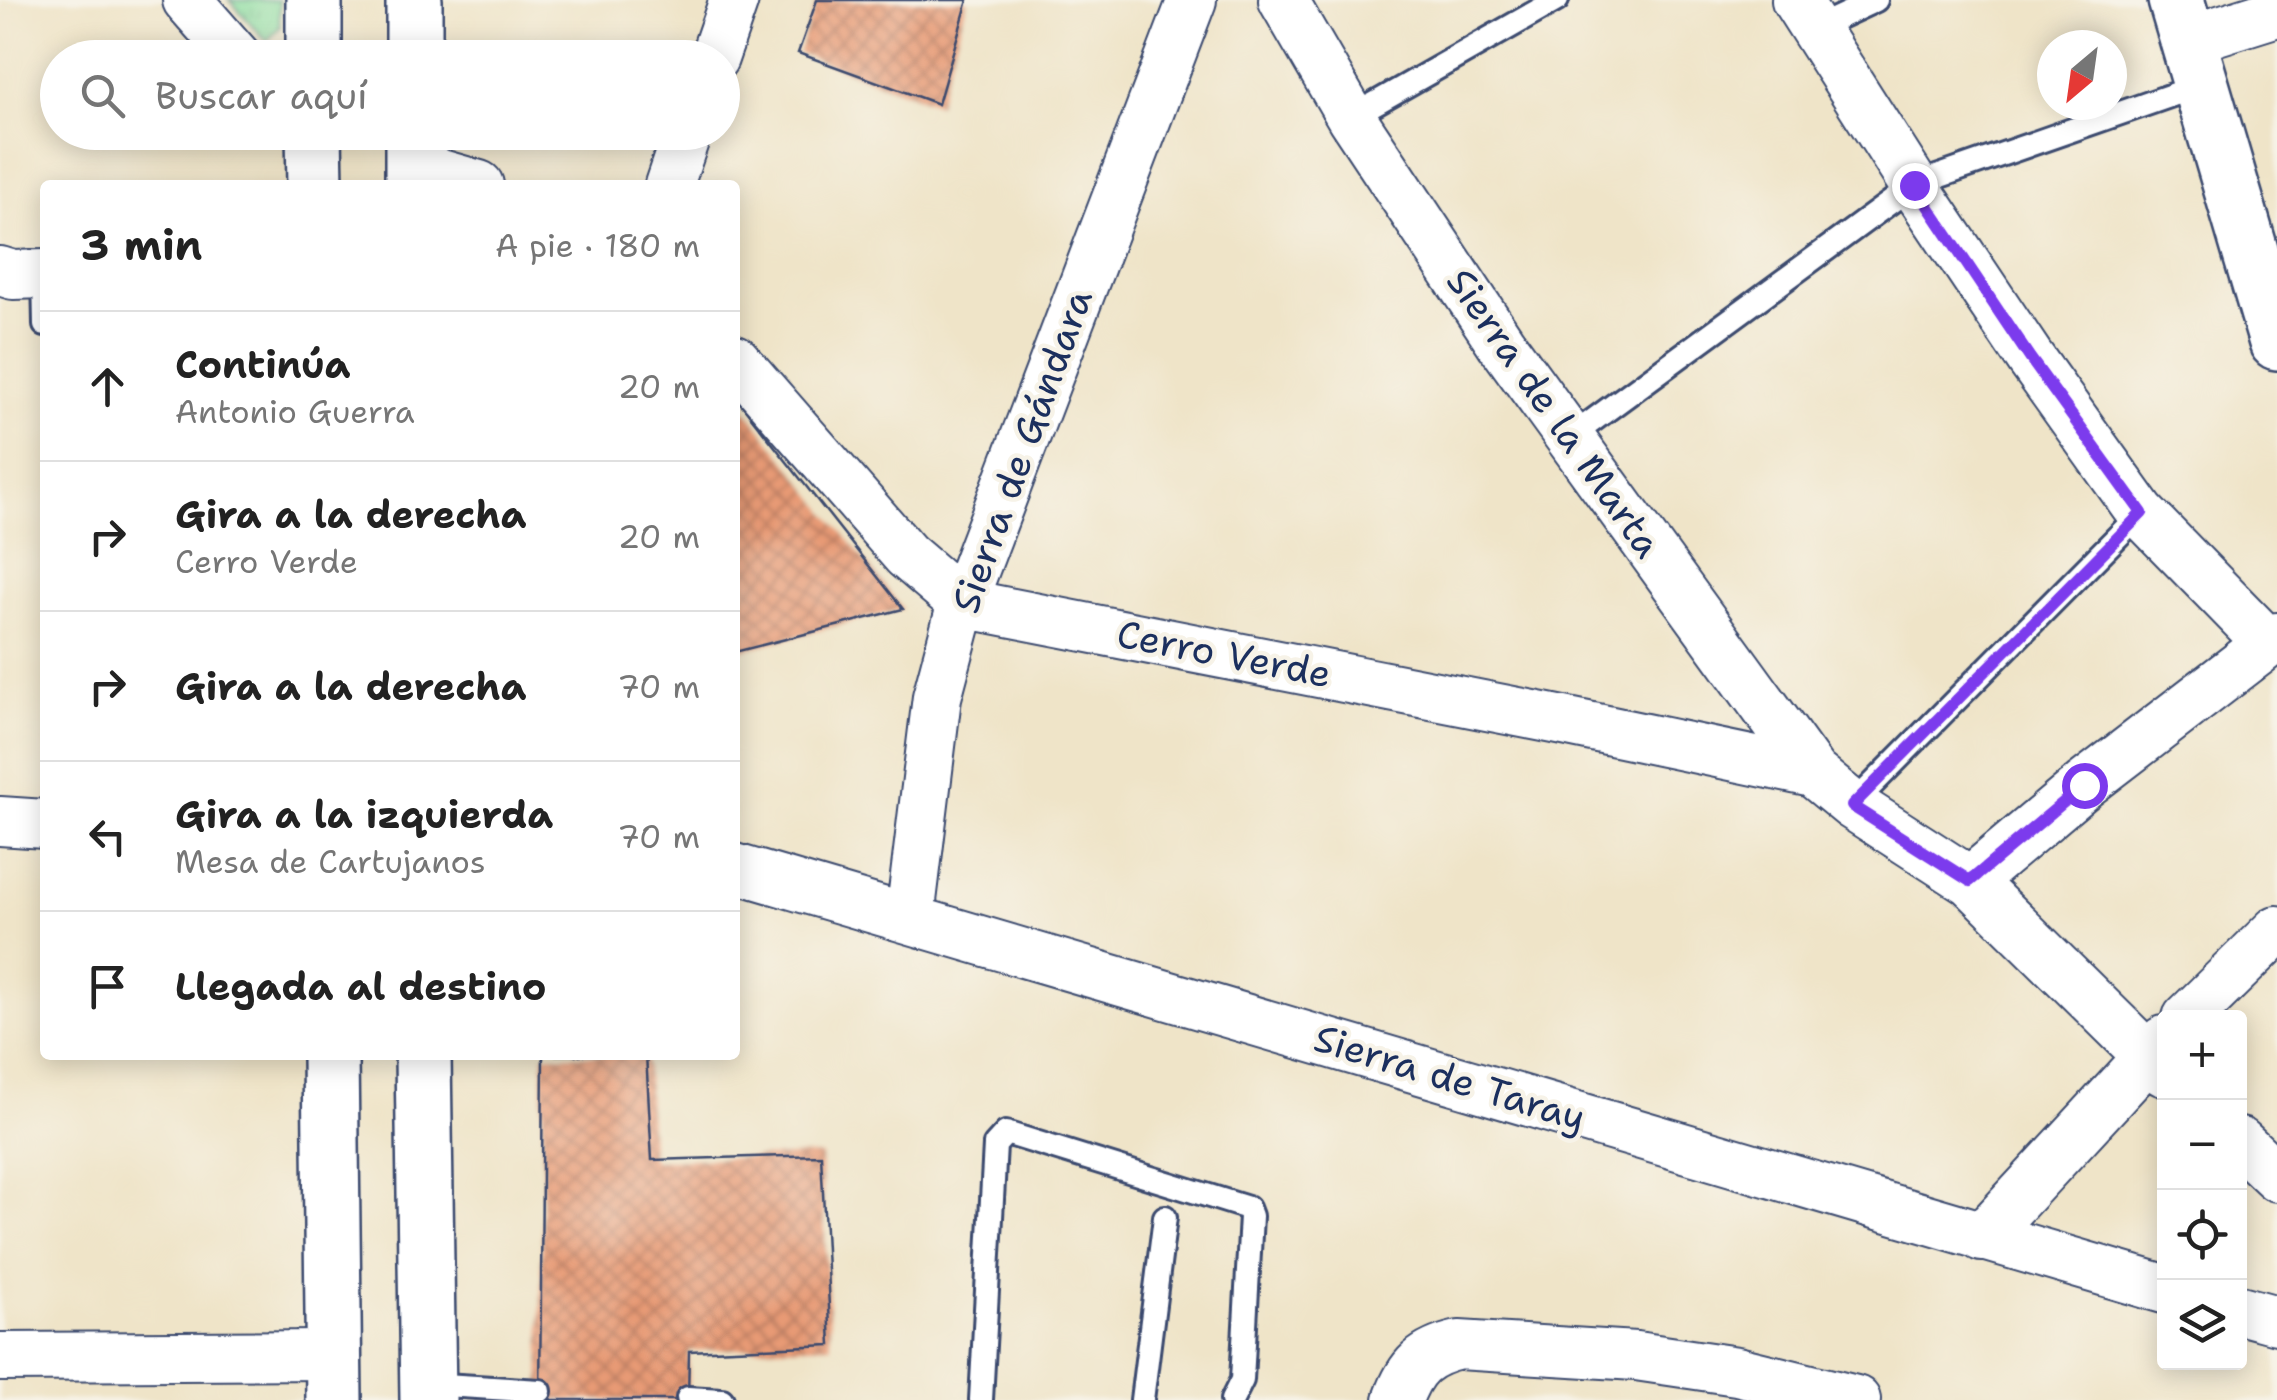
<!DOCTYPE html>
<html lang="es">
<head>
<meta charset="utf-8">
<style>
	:root { --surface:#fff; --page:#f2f2f2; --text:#222; --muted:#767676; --line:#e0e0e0 }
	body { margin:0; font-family:"Shantell Sans",sans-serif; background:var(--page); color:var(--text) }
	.controls { position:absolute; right:30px; bottom:30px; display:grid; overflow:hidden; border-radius:10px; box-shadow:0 5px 25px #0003 }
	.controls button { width:90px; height:90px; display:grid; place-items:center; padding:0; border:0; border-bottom:2px solid var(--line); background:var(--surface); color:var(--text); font:50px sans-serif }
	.compass { position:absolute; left:2037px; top:30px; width:90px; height:90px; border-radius:50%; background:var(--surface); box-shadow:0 5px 25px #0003; rotate:209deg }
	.stop { position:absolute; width:30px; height:30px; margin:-22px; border:8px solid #7c3aed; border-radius:50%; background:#fff }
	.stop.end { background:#7c3aed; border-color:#fff; box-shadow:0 2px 10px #0008 }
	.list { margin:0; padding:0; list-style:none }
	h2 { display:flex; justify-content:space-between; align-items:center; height:130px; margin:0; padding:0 40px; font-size:42px }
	h2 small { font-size:32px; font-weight:400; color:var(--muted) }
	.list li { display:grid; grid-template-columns:65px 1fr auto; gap:30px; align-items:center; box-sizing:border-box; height:150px; padding:0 40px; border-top:2px solid var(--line) }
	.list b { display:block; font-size:38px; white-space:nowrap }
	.list p { margin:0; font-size:32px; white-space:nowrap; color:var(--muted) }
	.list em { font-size:32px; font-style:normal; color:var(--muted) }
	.icon { flex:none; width:55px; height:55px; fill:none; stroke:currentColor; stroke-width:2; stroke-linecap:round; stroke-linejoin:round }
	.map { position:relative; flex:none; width:2277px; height:1400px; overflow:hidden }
	.search { position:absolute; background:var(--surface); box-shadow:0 5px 25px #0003; left:40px; top:40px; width:700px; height:110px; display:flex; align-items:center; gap:25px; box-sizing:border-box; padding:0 35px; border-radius:55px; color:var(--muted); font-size:38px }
	.panel { position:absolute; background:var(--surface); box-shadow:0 5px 25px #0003; left:40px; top:180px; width:700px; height:880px; border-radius:10px }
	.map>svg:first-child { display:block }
</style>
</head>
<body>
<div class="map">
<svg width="2277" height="1400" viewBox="0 0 2277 1400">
	<defs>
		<pattern id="grass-tufts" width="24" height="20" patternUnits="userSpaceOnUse" patternTransform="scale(2.5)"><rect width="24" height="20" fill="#87dc9e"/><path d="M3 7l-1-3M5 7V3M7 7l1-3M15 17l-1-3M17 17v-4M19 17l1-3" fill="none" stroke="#74bd8a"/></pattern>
		<pattern id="building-cross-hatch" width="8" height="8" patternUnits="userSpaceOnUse" patternTransform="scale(2.5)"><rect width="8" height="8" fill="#e79a75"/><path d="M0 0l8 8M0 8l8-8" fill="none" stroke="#ba7e63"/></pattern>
	</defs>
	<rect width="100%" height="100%" fill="#f7f3e8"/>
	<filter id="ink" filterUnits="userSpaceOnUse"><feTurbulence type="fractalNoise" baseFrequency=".01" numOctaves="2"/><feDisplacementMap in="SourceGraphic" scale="20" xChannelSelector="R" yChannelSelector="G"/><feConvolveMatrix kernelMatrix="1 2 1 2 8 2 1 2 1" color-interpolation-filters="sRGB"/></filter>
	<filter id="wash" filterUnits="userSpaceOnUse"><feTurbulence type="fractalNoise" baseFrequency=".0048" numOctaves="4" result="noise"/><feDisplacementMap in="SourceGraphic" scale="40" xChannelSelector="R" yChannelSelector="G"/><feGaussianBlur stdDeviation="2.25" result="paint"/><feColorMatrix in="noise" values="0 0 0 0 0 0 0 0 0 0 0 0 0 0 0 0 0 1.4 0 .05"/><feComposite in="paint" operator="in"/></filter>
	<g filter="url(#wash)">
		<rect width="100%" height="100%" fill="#efe4c8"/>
		<path fill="url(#grass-tufts)" stroke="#51867e" stroke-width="2.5" d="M229 0H279L280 27 267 41Z"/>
		<g id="blocks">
			<path fill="url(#building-cross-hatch)" d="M817 0H968L938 104 798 53Z
				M735 396 903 609 735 652Z
				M543 1055H646L652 1160 821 1155 831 1345 689 1351 688 1400H540Z"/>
		</g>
	</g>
	<g filter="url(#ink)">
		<use href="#blocks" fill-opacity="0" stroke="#3b4a6e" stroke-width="2.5"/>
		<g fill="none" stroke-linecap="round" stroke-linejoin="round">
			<g stroke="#3b4a6e" stroke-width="28">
				<path id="service" d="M1816 28 1876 0
					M1351 117 1557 0
					M44 274 45 325
					M1569 438 1914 185 2201 85
					M1852 805 2141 513
					M428 1384 540 1391
					M688 1398 722 1400
					M981 1400 995 1145 1006 1133 1248 1208 1251 1216 1242 1380 1232 1400
					M1142 1400 1165 1217"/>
			</g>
			<g stroke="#3b4a6e" stroke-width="52">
				<path id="minor" d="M187 0 238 58
					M1283 0 1351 117 1501 343 1813 773 1852 805 1970 881 2164 1072
					M1796 0 1914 185 2030 358 2141 513 2267 642
					M2188 40 2277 12
					M714 58 734 0
					M413 166 479 185
					M669 185 687 132
					M0 271 13 275 45 274
					M735 359 906 555 962 603 1554 719 1813 773
					M0 821 45 824
					M735 868 2164 1289
					M1970 881 2084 785 2277 637
					M910 917 937 697 962 603 1192 0
					M2187 1018 2277 930
					M2240 1142 2277 1177
					M1982 1237 2164 1040
					M2240 1310 2277 1320
					M0 1357 333 1355
					M1398 1400C1410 1366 1424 1353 1459 1345L1636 1356 1737 1371 1856 1400"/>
			</g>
			<g stroke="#3b4a6e" stroke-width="60">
				<path id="tertiary" d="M2176 0 2277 342"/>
			</g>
			<g stroke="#3b4a6e" stroke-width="60">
				<path id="trunk" d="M314 58V0
					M414 58V0
					M314 132 315 185
					M413 185V132
					M330 1055 334 1400
					M423 1055 428 1400"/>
			</g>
			<use href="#service" stroke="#fff" stroke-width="22"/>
			<use href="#minor" stroke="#fff" stroke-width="48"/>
			<use href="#tertiary" stroke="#fff" stroke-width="55"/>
			<use href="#trunk" stroke="#fff" stroke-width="55"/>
		</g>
	</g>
	<g fill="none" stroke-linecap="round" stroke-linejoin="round" filter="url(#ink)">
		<path stroke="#7c3aed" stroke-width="12" d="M1914 185 2030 358 2142 513 1852 806 1970 881 2084 785"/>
	</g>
	<g text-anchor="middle" stroke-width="9" stroke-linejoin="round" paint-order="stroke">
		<g font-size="38" fill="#1b2f5e" stroke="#f7f3e8">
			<text transform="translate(1554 413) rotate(55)" y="13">Sierra de la Marta</text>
			<text transform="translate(1022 451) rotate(-70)" y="13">Sierra de Gándara</text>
			<text transform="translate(1224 654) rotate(11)" y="13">Cerro Verde</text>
			<text transform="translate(1450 1078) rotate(17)" y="13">Sierra de Taray</text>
		</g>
	</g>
</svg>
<div class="controls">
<button>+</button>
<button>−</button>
<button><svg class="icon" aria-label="locate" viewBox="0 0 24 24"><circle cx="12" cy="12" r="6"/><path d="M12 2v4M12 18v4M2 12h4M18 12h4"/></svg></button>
<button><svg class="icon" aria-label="layers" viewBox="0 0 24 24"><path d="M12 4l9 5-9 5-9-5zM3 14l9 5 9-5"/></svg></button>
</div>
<svg class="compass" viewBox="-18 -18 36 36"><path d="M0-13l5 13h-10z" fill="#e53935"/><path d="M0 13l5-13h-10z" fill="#767676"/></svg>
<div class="stop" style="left:2084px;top:785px"></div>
<div class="stop end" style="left:1914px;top:185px"></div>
<div class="search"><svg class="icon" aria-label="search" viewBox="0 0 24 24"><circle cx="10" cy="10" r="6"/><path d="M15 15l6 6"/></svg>Buscar aquí</div>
<section class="panel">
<h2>3 min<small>A pie · 180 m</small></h2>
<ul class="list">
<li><svg class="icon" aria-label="ahead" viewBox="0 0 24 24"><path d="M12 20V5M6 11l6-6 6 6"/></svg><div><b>Continúa</b><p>Antonio Guerra</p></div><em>20 m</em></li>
<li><svg class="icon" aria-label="right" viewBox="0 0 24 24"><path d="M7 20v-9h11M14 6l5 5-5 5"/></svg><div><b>Gira a la derecha</b><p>Cerro Verde</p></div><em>20 m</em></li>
<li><svg class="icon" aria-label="right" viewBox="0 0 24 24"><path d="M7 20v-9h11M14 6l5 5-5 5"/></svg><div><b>Gira a la derecha</b></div><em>70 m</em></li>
<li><svg class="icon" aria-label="left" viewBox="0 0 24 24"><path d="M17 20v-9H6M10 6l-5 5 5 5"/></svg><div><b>Gira a la izquierda</b><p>Mesa de Cartujanos</p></div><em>70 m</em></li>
<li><svg class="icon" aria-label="arrive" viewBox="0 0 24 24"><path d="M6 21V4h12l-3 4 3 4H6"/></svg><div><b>Llegada al destino</b></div></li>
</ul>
</section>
</div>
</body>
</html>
